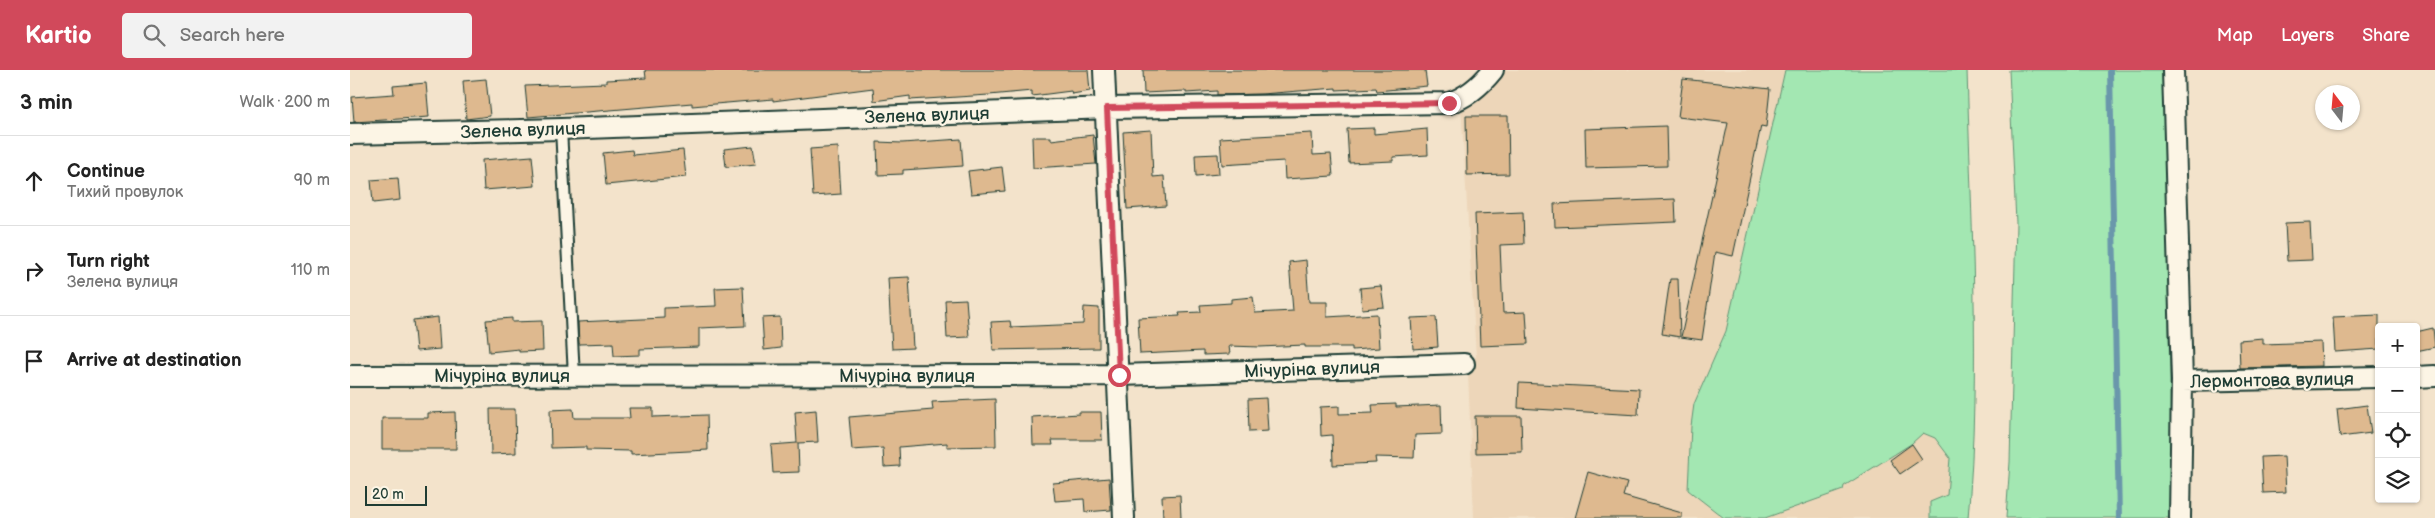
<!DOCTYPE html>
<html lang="en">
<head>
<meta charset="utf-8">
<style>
	:root { --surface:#fff; --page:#f2f2f2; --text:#222; --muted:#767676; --line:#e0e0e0; --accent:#d1495b }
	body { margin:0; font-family:"Balsamiq Sans",sans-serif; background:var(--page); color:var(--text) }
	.controls { position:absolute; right:15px; bottom:15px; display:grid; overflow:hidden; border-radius:5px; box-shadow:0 1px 4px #0004 }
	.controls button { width:45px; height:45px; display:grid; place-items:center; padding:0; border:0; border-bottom:1px solid var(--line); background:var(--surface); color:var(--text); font:25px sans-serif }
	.compass { position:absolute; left:1965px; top:15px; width:45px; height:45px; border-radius:50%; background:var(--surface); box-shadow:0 1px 4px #0004; rotate:344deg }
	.scale { position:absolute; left:15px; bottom:12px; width:62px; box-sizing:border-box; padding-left:5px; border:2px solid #1f3d34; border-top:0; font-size:14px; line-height:18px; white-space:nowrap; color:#1f3d34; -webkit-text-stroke:4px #fcf5e5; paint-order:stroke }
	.stop { position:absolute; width:15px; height:15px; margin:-11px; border:4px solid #d1495b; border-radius:50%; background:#fff }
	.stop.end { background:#d1495b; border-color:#fff; box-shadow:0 1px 5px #0008 }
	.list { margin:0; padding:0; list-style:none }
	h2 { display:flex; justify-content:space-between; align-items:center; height:65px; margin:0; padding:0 20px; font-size:21px }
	h2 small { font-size:16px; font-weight:400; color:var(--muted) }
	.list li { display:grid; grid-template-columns:32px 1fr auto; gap:15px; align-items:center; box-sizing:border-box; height:90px; padding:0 20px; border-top:1px solid var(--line) }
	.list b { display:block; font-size:19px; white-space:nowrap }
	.list p { margin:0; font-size:16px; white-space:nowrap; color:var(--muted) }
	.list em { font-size:16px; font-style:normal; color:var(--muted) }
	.icon { flex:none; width:28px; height:28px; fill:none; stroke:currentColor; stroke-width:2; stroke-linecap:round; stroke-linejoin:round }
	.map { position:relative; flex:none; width:2085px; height:448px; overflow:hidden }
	header { display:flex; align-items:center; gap:30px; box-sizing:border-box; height:70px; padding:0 25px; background:var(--accent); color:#fff }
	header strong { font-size:24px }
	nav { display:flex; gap:28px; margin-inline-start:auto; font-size:18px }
	.search { width:350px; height:45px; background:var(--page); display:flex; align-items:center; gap:12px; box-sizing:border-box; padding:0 18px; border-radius:5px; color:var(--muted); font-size:19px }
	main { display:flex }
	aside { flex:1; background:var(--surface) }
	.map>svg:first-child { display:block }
</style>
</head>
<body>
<header>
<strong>Kartio</strong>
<div class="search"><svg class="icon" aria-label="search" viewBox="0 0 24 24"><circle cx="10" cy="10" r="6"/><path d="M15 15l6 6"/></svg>Search here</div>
<nav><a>Map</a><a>Layers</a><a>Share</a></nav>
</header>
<main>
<aside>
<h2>3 min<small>Walk · 200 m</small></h2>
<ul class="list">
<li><svg class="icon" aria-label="ahead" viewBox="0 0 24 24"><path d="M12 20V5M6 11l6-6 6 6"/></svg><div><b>Continue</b><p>Тихий провулок</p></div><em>90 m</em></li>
<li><svg class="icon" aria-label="right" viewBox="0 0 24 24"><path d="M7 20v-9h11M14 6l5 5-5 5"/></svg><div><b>Turn right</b><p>Зелена вулиця</p></div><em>110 m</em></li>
<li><svg class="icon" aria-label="arrive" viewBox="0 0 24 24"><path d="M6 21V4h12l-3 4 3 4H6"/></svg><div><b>Arrive at destination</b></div></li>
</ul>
</aside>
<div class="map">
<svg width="2085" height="448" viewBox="0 0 2085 448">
	<rect width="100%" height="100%" fill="#f3e3cb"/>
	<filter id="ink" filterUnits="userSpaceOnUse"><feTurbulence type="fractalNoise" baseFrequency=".02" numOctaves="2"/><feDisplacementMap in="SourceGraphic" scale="10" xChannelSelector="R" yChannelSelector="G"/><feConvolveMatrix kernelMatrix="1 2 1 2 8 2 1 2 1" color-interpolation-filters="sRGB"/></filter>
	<g filter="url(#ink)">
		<path fill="#edd6b9" d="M1150 0H1435L1376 261 1344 334 1341 356 1338 420 1374 448H1124L1118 303 1126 286 1111 35Z
			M1572 362 1585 368 1600 388 1597 425 1580 448H1415L1493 420V416L1561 374Z"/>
		<path fill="#a3e7b2" stroke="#619273" d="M1435 0H1617C1621 149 1631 299 1618 448H1580V432L1597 425 1600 388 1585 368 1573 363 1561 374 1494 416 1493 420 1415 448H1374L1338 420 1341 356 1344 334 1376 261Z
			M1659 0H1815L1822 448H1656L1660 392 1666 153Z"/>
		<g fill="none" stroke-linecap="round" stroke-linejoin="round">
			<path stroke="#6a97ab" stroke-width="6" d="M1760 0 1769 448"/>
		</g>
		<path fill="#deb98f" stroke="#1f3d34" d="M295 0H738L740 21 722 24 721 21 682 26V21L639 25 560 30V26L524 31 523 18 423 31V29L342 36V33L178 47 175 16 256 13V10L296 8Z
			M793 0H1075L1077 16 1027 21 1026 18 986 20V18L912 24 867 25V21L836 23V21L794 23Z
			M136 9 140 46 116 49 113 11Z
			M1333 9 1420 19 1416 57 1411 56 1383 186 1365 182 1352 270 1331 267 1378 53 1328 47Z
			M76 13 79 47 4 52 2 27 44 24 43 16Z
			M1116 46H1158L1159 104 1117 105Z
			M1316 56 1317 96 1236 98 1235 59Z
			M1024 58V64L1077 59 1078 85 1043 87V91L999 93 997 59Z
			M801 60 803 107 814 106 816 136 777 139 773 62Z
			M962 63 963 85 981 84 983 106 935 109 934 91 872 95 870 68Z
			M743 65 746 94 683 98 682 67H701V70Z
			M611 69 613 96 553 100V104L528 105 527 72 552 73Z
			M403 76 406 94 376 97 374 79Z
			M488 77 491 124 463 126 460 79Z
			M282 80 283 85 333 80 336 107 256 115 253 83Z
			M868 84 869 104 846 106 845 85Z
			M182 86 185 116 134 120 132 90Z
			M652 97 655 121 621 124 618 101Z
			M48 108 50 130 23 133 21 110Z
			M1325 129 1326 152 1205 157 1204 134Z
			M1173 142 1174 174 1150 175 1153 243 1176 242 1178 274 1130 276 1125 144Z
			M1960 152 1962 190 1937 191 1935 153Z
			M956 190 959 232H977V247L1027 244 1029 278 1002 280V277H955V275L910 277 879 276 880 284 853 285V281L790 284 788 248 830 246 829 243 851 242 850 235 881 233V229L903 227 905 243 943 241 939 192Z
			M559 207 563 278 542 279 538 208Z
			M1320 209H1328L1330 267 1312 264Z
			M1031 216 1034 237 1012 239 1010 218Z
			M393 217 395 256 349 258V277L290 279V285L264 286 263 273 229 274 228 252 314 248V238L366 236 365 218Z
			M616 229 619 267 597 268 595 230Z
			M734 237 749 238V278L643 280 641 252 660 251 661 257 733 254Z
			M2029 245V279L1985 282 1983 247Z
			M88 247 90 279 66 281 63 250Z
			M430 247 431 278 414 280 412 248Z
			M1086 247 1088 277 1063 279 1061 248Z
			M162 248V252L192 251 193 281 169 282V279L139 282 136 250Z
			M2083 258 2085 277 2066 281V262Z
			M1913 268V274L1971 272 1972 296 1890 298 1889 270Z
			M1169 313 1289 319 1288 345 1168 338Z
			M916 328 918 361 899 362 898 329Z
			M645 329 646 376 597 377V373L549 377 550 396 534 397 533 378 502 380 499 347 583 340 582 332Z
			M1046 334V337L1091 335 1092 364 1065 365 1064 388 1025 387 1026 393 983 395 982 365 971 366 970 337 989 336V344L1023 343 1022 335Z
			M2017 335 2021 363 1990 367 1987 339Z
			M279 338H303V347L357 345 358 380 281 384V381L236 380V377L201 378 200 340 223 339 224 348H280Z
			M140 339H165L166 383 141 384Z
			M466 340 468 372 448 373 449 402 423 403 421 375 447 373 445 342Z
			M105 342 106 379H32V348H78V343Z
			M729 342H751L752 370H702L703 375H683L682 347 729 344Z
			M1125 346H1171L1172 382 1126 383Z
			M1562 374 1572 389 1550 404 1540 390Z
			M1934 386 1936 422 1913 423 1911 387Z
			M1238 402 1277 413 1273 426 1332 443V448H1225Z
			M759 408 761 440 735 442 734 429 705 431 703 413Z
			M830 425 831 448H813L812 426Z"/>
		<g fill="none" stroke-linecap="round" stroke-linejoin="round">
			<g stroke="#1f3d34" stroke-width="14">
				<path id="service" d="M211 59 224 306"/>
			</g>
			<g stroke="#1f3d34" stroke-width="24">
				<path id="minor" d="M754 0 774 448
					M1823 0 1832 311 1830 448
					M0 64 211 59 757 38 1099 33C1118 27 1131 15 1143 0
					M0 306 769 305 1114 294
					M2066 307 2085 306
					M1832 311 2029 307"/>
			</g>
			<use href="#service" stroke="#fcf5e5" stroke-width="10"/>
			<use href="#minor" stroke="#fcf5e5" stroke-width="20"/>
		</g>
	</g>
	<g fill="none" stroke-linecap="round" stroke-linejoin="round" filter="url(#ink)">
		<path stroke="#d1495b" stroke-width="6" d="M769 305 757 38 1099 33"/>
	</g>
	<g text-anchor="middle" stroke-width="4.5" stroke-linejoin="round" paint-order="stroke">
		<g font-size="18" fill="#1f3d34" stroke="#fcf5e5">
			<text transform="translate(577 45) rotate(-2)" y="6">Зелена вулиця</text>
			<text transform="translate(173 60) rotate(-2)" y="6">Зелена вулиця</text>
			<text transform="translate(962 299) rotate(-2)" y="6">Мічуріна вулиця</text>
			<text x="152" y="312">Мічуріна вулиця</text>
			<text x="557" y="312">Мічуріна вулиця</text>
			<text transform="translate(1922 310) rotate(-1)" y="6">Лермонтова вулиця</text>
		</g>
	</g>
</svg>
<div class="controls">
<button>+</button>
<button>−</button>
<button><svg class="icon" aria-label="locate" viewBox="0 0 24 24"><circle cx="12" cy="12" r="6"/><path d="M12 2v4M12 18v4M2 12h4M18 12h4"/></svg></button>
<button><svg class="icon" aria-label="layers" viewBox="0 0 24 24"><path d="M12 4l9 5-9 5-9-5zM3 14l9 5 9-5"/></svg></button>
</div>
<svg class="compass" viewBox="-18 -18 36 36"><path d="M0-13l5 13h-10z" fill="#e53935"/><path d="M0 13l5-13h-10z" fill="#767676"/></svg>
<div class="scale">20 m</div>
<div class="stop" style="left:769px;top:305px"></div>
<div class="stop end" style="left:1099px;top:33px"></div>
</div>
</main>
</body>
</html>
